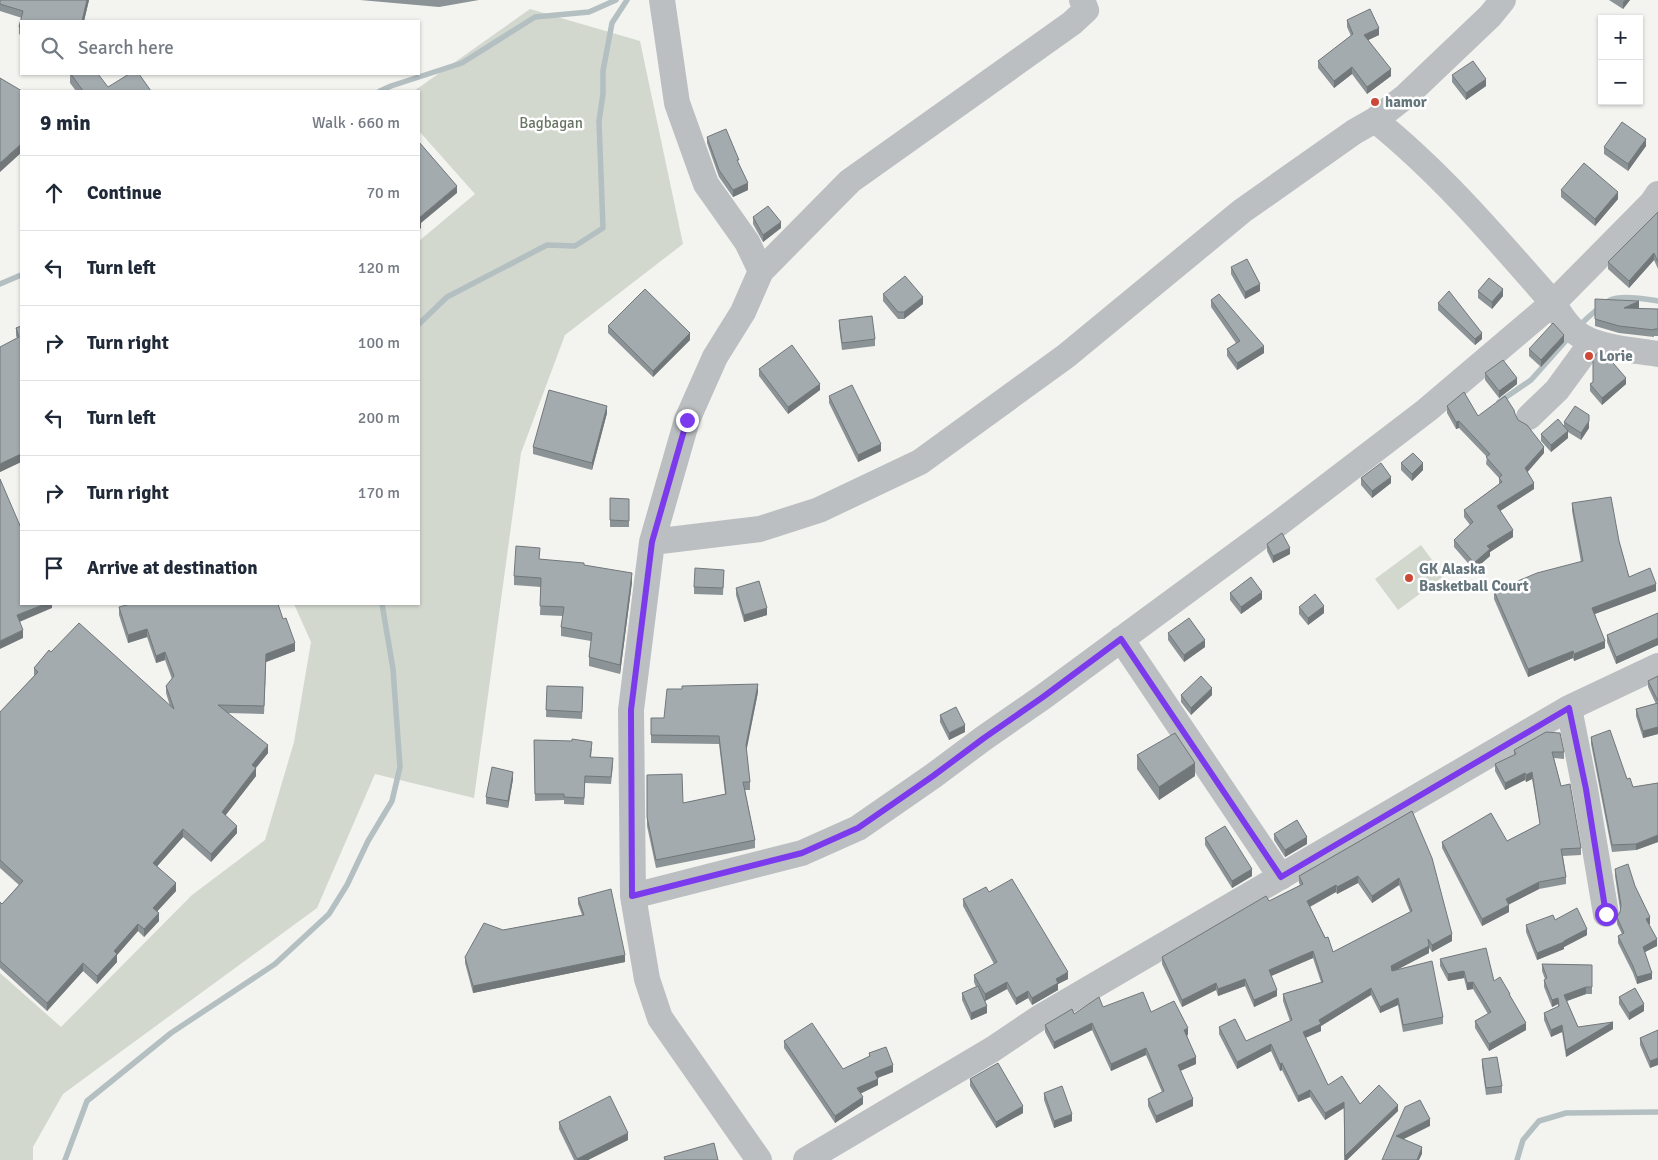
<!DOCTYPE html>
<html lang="en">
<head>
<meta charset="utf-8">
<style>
	:root { --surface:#fff; --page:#f6f6f7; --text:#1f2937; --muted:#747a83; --line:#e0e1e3 }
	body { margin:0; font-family:Signika,sans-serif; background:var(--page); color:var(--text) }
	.controls { position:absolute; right:15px; top:15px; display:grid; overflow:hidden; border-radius:0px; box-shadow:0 1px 4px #0004 }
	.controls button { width:45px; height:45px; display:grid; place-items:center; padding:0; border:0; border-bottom:1px solid var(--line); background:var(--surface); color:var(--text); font:25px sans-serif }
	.stop { position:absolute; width:15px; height:15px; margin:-11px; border:4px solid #7c3aed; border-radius:50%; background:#fff }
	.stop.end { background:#7c3aed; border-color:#fff; box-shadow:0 1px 5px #0008 }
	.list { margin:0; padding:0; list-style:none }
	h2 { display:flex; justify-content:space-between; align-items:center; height:65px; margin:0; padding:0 20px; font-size:21px }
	h2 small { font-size:16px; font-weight:400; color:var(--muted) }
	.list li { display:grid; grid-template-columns:32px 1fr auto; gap:15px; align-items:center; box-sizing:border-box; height:75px; padding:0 20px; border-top:1px solid var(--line) }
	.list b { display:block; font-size:19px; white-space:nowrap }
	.list em { font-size:16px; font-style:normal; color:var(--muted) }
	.icon { flex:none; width:28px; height:28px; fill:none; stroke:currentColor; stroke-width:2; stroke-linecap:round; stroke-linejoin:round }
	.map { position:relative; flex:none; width:1658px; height:1160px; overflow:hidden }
	.search { position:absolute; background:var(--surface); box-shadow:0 1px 4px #0004; left:20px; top:20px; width:400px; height:55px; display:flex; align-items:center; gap:12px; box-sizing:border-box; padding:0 18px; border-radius:0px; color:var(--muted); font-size:19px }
	.panel { position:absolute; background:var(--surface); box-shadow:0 1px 4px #0004; left:20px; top:90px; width:400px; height:515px; border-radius:0px }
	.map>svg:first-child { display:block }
</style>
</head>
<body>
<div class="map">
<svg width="1658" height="1160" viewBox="0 0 1658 1160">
	<rect width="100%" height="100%" fill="#f3f3f0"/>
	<path fill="#d3d8cf" d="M530 9 640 41 683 244 565 335 521 453 474 798 375 774 317 908 63 1094 33 1147V1160H0V973L61 1027 192 895 265 840 294 742 311 642 294 604H419V241L475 194 419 131V91H414Z
		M1421 545 1444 576 1398 610 1375 579Z"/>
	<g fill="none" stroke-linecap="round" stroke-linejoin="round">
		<path stroke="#b3bfc1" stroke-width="5.5" d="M380 91 391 86 462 63 535 17 589 12 616 0
			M0 284 21 275
			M419 324 447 297 547 245 575 246 603 228 599 121 603 94V71L612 23 627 0
			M1579 326C1585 320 1605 301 1613 299 1625 295 1646 299 1658 301
			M1499 402 1531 380 1571 335
			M65 1160 87 1101 171 1033 275 964 329 914 347 885 368 841 392 801 400 767 393 669 382 604
			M1517 1160 1523 1140 1539 1121 1566 1113 1658 1112"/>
		<path stroke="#bbbfc1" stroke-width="26" d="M662 0 677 103 706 184 747 242 761 271 743 312 715 357 687 420 652 542 631 710 633 896 647 979 660 1018 759 1160
			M1375 120 1406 96 1490 16 1503 0
			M761 271 850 181 1072 23 1086 10 1082 0
			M1529 417 1557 390 1592 342
			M652 542 760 529 819 510 920 462 1066 356 1242 211 1354 132 1375 120C1442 174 1497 239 1553 303 1560 314 1567 327 1578 334 1597 348 1634 350 1658 354
			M1121 639 1281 877
			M1569 708 1585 789 1606 914
			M633 896 802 853 858 828 933 776 984 738 1043 697 1278 524 1427 410 1553 303 1652 203 1658 194
			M806 1160 993 1049 1039 1018 1569 708 1658 666"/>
	</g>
	<path fill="#8c9396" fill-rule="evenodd" d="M0 0H89L84 21H21V35L19 34V27L22 18 0 11Z
		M360 0H479L439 7Z
		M1609 0H1630L1623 9Z
		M1347 20 1379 35 1368 40 1391 76 1367 94 1352 74 1334 88 1318 68V61L1351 36 1347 27Z
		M70 74 108 87 151 91H76L70 83Z
		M1452 75 1486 86 1466 100 1452 82Z
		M707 137 739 164 748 190 733 197 719 177 707 143Z
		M1646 146 1628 171 1604 154V147Z
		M1561 190 1618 199 1595 226 1561 197Z
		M1658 212V269L1654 260 1629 288 1608 269V262Z
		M753 217 781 228 763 242 753 224Z
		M1231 267 1260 291 1245 299 1231 274Z
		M1478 291 1503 296 1492 309 1478 298Z
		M883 294 923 304 904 319H898L883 301Z
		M1595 299 1639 308 1637 309H1658V336H1654V337L1619 333 1595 326Z
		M1211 300 1264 353 1237 370 1227 356V349L1236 343 1211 307Z
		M1438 303 1482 339 1475 345 1438 310Z
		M839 320 875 339V346L842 350 839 327Z
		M21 326V462L0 472 17 338 16 336V328Z
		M608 326 690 340 653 377 608 333Z
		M1564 342 1541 367 1529 356V349Z
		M1607 356 1626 384 1602 405 1590 391V384L1593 382Z
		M759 369 820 390 788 414 759 376Z
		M1485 373 1517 384 1499 398 1485 380Z
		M829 396 881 451 858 462 829 403Z
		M1447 406 1478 416 1515 414 1518 420 1544 453 1527 472 1534 489 1500 511 1513 537 1490 552V556L1474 570 1454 547V540L1470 525 1464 517V510L1499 484V478L1486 464 1487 457 1459 428 1456 429 1447 413Z
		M607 413 592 470 533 454V447Z
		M1564 422 1589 428 1581 440 1568 432V438L1551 452 1541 441V434L1564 426Z
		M1401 463 1423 470 1412 481 1401 470Z
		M1361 478 1391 483 1372 498 1361 485Z
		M610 498 629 499V527H610Z
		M1572 503 1619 541 1629 577 1656 591 1595 614 1605 648 1574 661 1573 658 1528 677 1494 599V591L1581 562 1572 511Z
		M1267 544 1290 554 1273 563 1267 551Z
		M540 559 584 565 632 582 620 674 589 666V657L591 641 561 636V627L563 616 540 615 541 587 514 585V576Z
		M724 570 723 595 694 594V587Z
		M736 588 767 615 744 622 736 595Z
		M1230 593 1262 599 1241 614 1230 600Z
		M119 607 283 619 295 651 266 662 264 714 228 713 268 753 256 768V776L225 815 237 833 211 862 183 837 157 866 176 891 157 911 159 921 144 937 138 931 117 955V962L97 984 83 971 47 1011 0 968V902L2 904 19 885 0 868V712L34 676V668L51 652 170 706 166 693V686L172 679 165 660 156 663 147 637 128 643 119 615Z
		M1299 607 1324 613 1308 625 1299 614Z
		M1658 613V645L1616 664 1607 642V635Z
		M1168 633 1205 647 1184 662 1168 640Z
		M1658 676V734L1643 738 1636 716V709L1656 704 1648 687V681Z
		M547 686 583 687 582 719 546 717Z
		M758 692 746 750 750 782V790H745L755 840V848L656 868 647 826V775L683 803 725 794 719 744 651 743V718H664Z
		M1181 695H1212L1191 715 1181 702Z
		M940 715 965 732 949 740 940 722Z
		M1591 737 1627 779 1633 787 1658 783V842L1636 850 1612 852 1591 744Z
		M534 740 592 748 591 757 613 765 611 784 585 783 584 805 564 804V800L535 801Z
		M1514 750 1564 752V759L1554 758 1561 786 1581 848V855L1563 856 1566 877V884L1539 889 1509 904V912L1482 926 1442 848V842L1507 841 1540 824 1532 779 1526 782 1525 780 1505 790 1495 771V764L1514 755Z
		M1137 755 1195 776 1159 800 1137 769Z
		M513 779 508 808 486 804V797Z
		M1412 811 1452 941 1432 952 1429 948V953L1396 970 1443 1017V1024L1403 1032 1398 1005 1380 1013 1371 995 1321 1026V1031L1305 1038 1328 1085 1360 1104 1398 1111 1347 1160H1344V1108L1325 1120 1310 1097 1298 1102 1282 1070 1280 1071 1271 1051 1237 1069 1219 1034V1027L1246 1041 1290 1021 1283 1001V994L1321 982 1313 958 1271 976 1277 996 1254 1007 1245 986 1218 996 1216 990 1182 1007 1162 964V957L1300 885 1299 883V876ZM1358 883 1372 903 1399 885 1410 912 1333 952 1310 907 1336 892 1337 894Z
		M1274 834 1307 844 1285 857 1274 840Z
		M1205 838 1252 876 1232 888 1205 845Z
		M1615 869 1635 886 1650 924H1649L1657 946 1645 952 1652 979 1637 984 1633 973 1618 943V936L1622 934 1617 924V917L1620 912V909L1615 876Z
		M989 892 1068 979 1058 984V990L1032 1005 1028 998 1016 1005 1007 989 985 1001 987 1013 971 1020 962 1000V993L976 987 974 982V975L994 964 963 906V899Z
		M578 898 625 962 473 993 465 963V957L503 930 582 915 578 904Z
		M1555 920 1587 935 1564 947V949L1537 960 1526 932V925Z
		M1440 959 1494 981 1510 996 1526 1030 1489 1051 1475 1028V1021L1488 1014 1473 989 1467 990 1464 978 1448 981 1440 966Z
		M1542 964 1592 965V994H1586L1567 1001 1578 1027 1613 1029 1566 1057 1562 1032 1551 1037 1544 1020V1013L1558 1007V1004L1552 1007 1544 987V980L1545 979 1542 971Z
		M1619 997 1644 1011 1629 1020 1619 1004Z
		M1103 1007 1151 1012 1188 1035H1187L1196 1064 1180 1071 1193 1106 1156 1123 1148 1106V1099L1162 1092 1146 1055 1111 1071 1092 1030 1054 1049 1045 1032V1025L1074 1014Z
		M1658 1030 1650 1068 1640 1045V1038Z
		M784 1041 843 1069 869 1057V1053L893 1072 877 1078 878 1085 860 1094 863 1104 835 1123 784 1048Z
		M1482 1059 1502 1086V1093L1486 1095 1482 1066Z
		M970 1079 1023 1113 996 1128 970 1086Z
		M1044 1093 1072 1121 1054 1128 1044 1100Z
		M559 1122 628 1140 588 1160H574L559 1129Z"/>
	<path fill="#72787a" d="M87 0H89L84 21H82Z
		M1625 0H1630L1623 9V2Z
		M1379 28V35L1364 42V35Z
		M1352 67V74L1334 88V81Z
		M1391 69V76L1367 94V87Z
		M1486 79V86L1466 100V93Z
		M1646 139V146L1628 171V164Z
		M21 144V153L0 172V163Z
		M748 183V190L733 197V190Z
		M457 186V193L421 223V228L419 230V218Z
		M1618 192V199L1595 226V219Z
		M781 222V228L763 242V235Z
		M1654 253V260L1629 288V281Z
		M1260 284V291L1245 299V292Z
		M1503 289V296L1492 309V302Z
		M923 297V304L904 319V312Z
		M1639 301V308L1624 315V308Z
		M690 333V340L653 377V371Z
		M1482 333V339L1475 345V339Z
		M1564 335V342L1541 367V360Z
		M1264 346V353L1237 370V363Z
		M1517 378V384L1499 398V391Z
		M1626 378V384L1602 405V398Z
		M820 384V390L788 414V407Z
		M607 406V413L592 470V463Z
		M1459 421V428L1456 429V422Z
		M1589 421V428L1581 440V433Z
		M1568 431V438L1551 452V445Z
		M881 444V451L858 462V455Z
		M1544 447V453L1525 475V468Z
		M21 454V462L0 472V464Z
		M1423 463V470L1412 481V474Z
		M1391 477V483L1372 498V491Z
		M1534 483V489L1497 513V506Z
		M1513 530V537L1490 552V556L1474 570V563L1487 546Z
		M1290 548V554L1273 563V556Z
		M632 573V582L620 674V665Z
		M1656 584V591L1592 615V608Z
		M1262 592V599L1241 614V607Z
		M45 604H52V608L17 623V615Z
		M1324 606V613L1308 625V618Z
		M767 608V615L744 622V615Z
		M147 629V637L128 643V635Z
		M23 630V638L0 649V641Z
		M1658 638V645L1616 664V657Z
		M1205 640V647L1184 662V655Z
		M1605 641V648L1574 661V654Z
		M295 643V651L266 662 264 714 266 654Z
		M1573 651V658L1528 677V669Z
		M165 652V660L156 663V656Z
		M758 684V692L746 753V745Z
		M1212 688V695L1191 715V708Z
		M965 725V732L949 740V733Z
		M1658 727V734L1643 738V731Z
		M268 745V753L252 772V765Z
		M1195 763V776L1159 800V787Z
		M256 768V776L222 820V812Z
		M513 772V779L508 808V801Z
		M1532 772V779L1526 782V775Z
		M1525 773V780L1505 790V783Z
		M237 826V833L211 862V854Z
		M183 829V837L153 871V863Z
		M1658 835V842L1636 850V844Z
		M1307 837V844L1285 857V850Z
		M1252 869V876L1232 888V881Z
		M1358 876V883L1337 894V887Z
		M1399 878V885L1372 903V896Z
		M1539 882V889L1506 906V899Z
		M176 883V891L153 916V908Z
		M1336 885V892L1307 908V901Z
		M1509 905V912L1482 926V919Z
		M159 913V921L144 937V929Z
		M1650 917V924L1646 926V919Z
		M138 924V931L117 955V962L97 984V976L114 951Z
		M1587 929V935L1564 947V949L1537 960V953Z
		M1452 934V941L1432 952V945Z
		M1657 939V946L1643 953V947Z
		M1429 946V953L1391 973V966Z
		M1313 951V958L1269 977V970Z
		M625 955V962L473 993V986Z
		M83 963V971L47 1011V1003Z
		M1464 971V978L1448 981V974Z
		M1068 972V979L1058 984V990L1032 1005V998L1056 979Z
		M1652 973V979L1637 984V977Z
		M1245 979V986L1218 996V989Z
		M1007 982V989L985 1001V994Z
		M1473 982V989L1467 990V983Z
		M1216 983V990L1182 1007V1000Z
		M1586 987V994L1564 1002V995Z
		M1371 988V995L1321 1026V1031L1303 1039V1032L1319 1020Z
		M1277 990V996L1254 1007V1000Z
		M1028 991V998L1016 1005V998Z
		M1398 998V1005L1380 1013V1007Z
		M1558 998V1004L1552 1007V1000Z
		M1644 1004V1011L1629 1020V1013Z
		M987 1006V1013L971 1020V1013Z
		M1613 1022V1029L1566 1057V1050Z
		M1092 1023V1030L1054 1049V1042Z
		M1526 1023V1030L1489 1051V1044Z
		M1562 1025V1032L1551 1037V1030Z
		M1188 1028V1035L1184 1037V1030Z
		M1271 1044V1051L1237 1069V1062Z
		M1146 1048V1055L1111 1071V1064Z
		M1196 1057V1064L1178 1072V1065Z
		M1658 1058V1065L1650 1068V1061Z
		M1282 1063V1070L1280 1071V1064Z
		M893 1065V1072L875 1079V1072Z
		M878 1079V1085L857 1095V1088Z
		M1310 1090V1097L1298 1102V1096Z
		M863 1097V1104L835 1123V1116Z
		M1193 1099V1106L1156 1123V1116Z
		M1344 1102V1108L1325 1120V1113Z
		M1398 1105V1111L1347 1160H1345V1156Z
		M1023 1106V1113L996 1128V1122Z
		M1072 1114V1121L1054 1128V1121Z
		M1430 1119V1126L1396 1143V1136Z
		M628 1133V1140L588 1160H577V1159Z
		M1422 1147V1154L1419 1160H1417Z"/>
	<path fill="#a3abae" stroke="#72787a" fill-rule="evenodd" d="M0 0H87L82 21H21V28L19 27 23 11 0 4Z
		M1370 9 1379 28 1364 35 1391 69 1367 87 1352 67 1334 81 1318 61 1353 34 1347 20Z
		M1473 61 1486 79 1466 93 1452 75Z
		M71 74H98L108 87 129 74H139L151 91H83Z
		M0 78 22 91H21V144L0 163Z
		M1622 122 1646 139 1628 164 1604 147Z
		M726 129 739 160H737L748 183 733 190 719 170 707 137Z
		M419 142 457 186 419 218 421 221 419 223Z
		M1584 163 1618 192 1595 219 1561 190Z
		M768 206 781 222 763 235 753 217Z
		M1658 212V262L1654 253 1629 281 1608 262Z
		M1247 259 1260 284 1245 292 1231 267Z
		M905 276 923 297 904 312H898L883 294Z
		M1489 278 1503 289 1492 302 1478 291Z
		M645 289 690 333 653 371 608 326Z
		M1449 291 1482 333 1475 339 1438 303Z
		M1219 294 1264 346 1237 363 1227 349 1240 341 1211 300Z
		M1595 299 1639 301 1624 308 1658 309V329H1654V330L1619 326 1595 319Z
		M872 316 875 339 842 343 839 320Z
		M1553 323 1564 335 1541 360 1529 349Z
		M21 326V454L0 464V347L19 337 16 328Z
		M792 345 820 384 788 407 759 369Z
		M1598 352 1607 354V356L1626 378 1602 398 1590 384 1593 382V359Z
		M1503 360 1517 378 1499 391 1485 373Z
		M852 385 881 444 858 455 829 396Z
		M549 390 607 406 592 463 533 447Z
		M1464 392 1478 416 1505 396 1514 410 1515 414 1518 420 1527 425 1544 447 1525 468 1534 483 1497 506 1513 530 1487 546 1490 549 1474 563 1454 540 1473 522 1464 510 1502 482 1499 478 1502 475 1486 457 1490 454 1459 421 1456 422 1447 406Z
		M1575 406 1589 415V421L1581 433 1564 422Z
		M1558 419 1568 431 1551 445 1541 434Z
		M1413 453 1423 463 1412 474 1401 463Z
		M1381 463 1391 477 1372 491 1361 478Z
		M0 479 21 528V604H45L17 615 23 630 0 641Z
		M1611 497 1619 541 1629 577 1650 568 1656 584 1592 608 1605 641 1574 654 1573 651 1528 669 1494 591 1537 573 1583 561 1572 503Z
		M610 498 629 499V521L610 520Z
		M1282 533 1290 548 1273 556 1267 544Z
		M516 546 540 548 539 559 584 563V565L632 573 620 665 589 657 592 633 561 627 564 607 540 606 541 578 514 576Z
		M695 568 724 570 723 588 694 587Z
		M1251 577 1262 592 1241 607 1230 593Z
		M759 581 767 608 744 615 736 588Z
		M1315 594 1324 606 1308 618 1299 607Z
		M130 604H278L283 619 286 618 295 643 266 654 264 706 218 705 268 745 252 765 256 768 222 812 237 826 211 854 183 829 153 863 176 883 153 908 159 913 144 929 138 924 114 951 117 954 97 976 83 963 47 1003 0 961V902L2 904 23 881 0 860V712L38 672 34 668 49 650 51 652 79 623 174 709 166 686 174 676 165 652 156 656 147 629 128 635 119 607Z
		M1658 613V638L1616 657 1607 635Z
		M1189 618 1205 640 1184 655 1168 633Z
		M1201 676 1212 688 1191 708 1181 695Z
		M1658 676V701L1648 681Z
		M758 684 746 745 750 782H743L755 840 656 860 647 817V775L682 774 683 803 726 794 719 736 651 735V718H664L667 689H682V686Z
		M547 686 583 687 582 712 546 710Z
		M1658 703V727L1643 731 1636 709Z
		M956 707 965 725 949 733 940 715Z
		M1610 730 1627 779 1630 778 1633 787 1658 783V835L1636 844 1612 845 1591 737Z
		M1546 732 1560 733 1564 752H1552L1561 786 1570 784 1581 848 1561 849 1566 877 1539 882 1506 899 1509 905 1482 919 1442 842 1491 813 1507 841 1540 824 1532 772 1526 775 1525 773 1505 783 1495 764 1516 754 1514 750Z
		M1175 733 1195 763 1159 787 1137 755Z
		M572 739 592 742 590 757 613 758 611 777 585 776 584 798 564 797V794H535L534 740 572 741Z
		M492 767 513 772 508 801 486 797Z
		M1412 811 1432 858 1452 934 1432 945 1428 939 1429 946 1391 966 1392 971 1432 961 1443 1017 1403 1025 1398 998 1380 1007 1371 988 1319 1020 1321 1024 1303 1032 1328 1085 1342 1076 1360 1104 1379 1085 1398 1105 1345 1156 1344 1102 1325 1113 1310 1090 1298 1096 1282 1063 1280 1064 1271 1044 1237 1062 1219 1027 1235 1019 1246 1041 1292 1020 1283 994 1323 982 1313 951 1269 970 1277 990 1254 1000 1245 979 1218 989 1216 983 1182 1000 1162 957 1266 896 1269 901 1303 884 1299 876ZM1358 876 1372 896 1399 878 1412 911 1333 952 1328 937 1325 938 1307 901 1336 885 1337 887Z
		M1297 820 1307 837 1285 850 1274 834Z
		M1225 826 1252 869 1232 881 1205 838Z
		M1628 864 1635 886 1650 917 1646 919 1657 939 1643 947 1652 973 1637 977 1633 966 1618 936 1624 933 1617 917 1620 912 1621 905 1615 869Z
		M1012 879 1068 972 1056 979 1058 983 1032 998 1028 991 1016 998 1007 982 985 994 974 975 997 962 963 899 986 887 989 892Z
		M611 889 625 955 473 986 465 957 484 923 503 930 584 915 578 898Z
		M1577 908 1587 929 1564 941V942L1537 953 1526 925 1553 915 1555 920Z
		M1486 948 1494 981 1500 977 1510 994H1509L1526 1023 1489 1044 1475 1021 1491 1012 1473 982 1467 983 1464 971 1448 974 1440 959Z
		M1542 964 1592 965V987H1586L1564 995 1578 1027 1613 1022 1566 1050 1562 1025 1551 1030 1544 1013 1559 1006 1558 998 1552 1000 1544 980 1547 978Z
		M978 986 987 1006 971 1013 962 993Z
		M1635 988 1644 1004 1629 1013 1619 997Z
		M1143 992 1151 1012 1174 1001 1188 1028 1184 1030 1196 1057 1178 1065 1193 1099 1156 1116 1148 1099 1164 1091 1146 1048 1111 1064 1092 1023 1054 1042 1045 1025 1072 1009 1074 1014 1099 997 1103 1007Z
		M812 1023 843 1069 870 1056 869 1053 886 1047 893 1065 875 1072 878 1079 857 1088 863 1097 835 1116 784 1041Z
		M1658 1030V1058L1650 1061 1640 1038Z
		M1497 1057 1502 1086 1486 1088 1482 1059Z
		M998 1063 1023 1106 996 1122 970 1079Z
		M1062 1086 1072 1114 1054 1121 1044 1093Z
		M610 1096 628 1133 577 1159 559 1122Z
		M1420 1100 1430 1119 1396 1136 1422 1147 1417 1160H1382L1405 1107Z
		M714 1143 718 1160H665L664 1157Z"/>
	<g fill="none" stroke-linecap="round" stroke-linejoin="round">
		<path stroke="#7c3aed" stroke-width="6" d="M687 420 652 542 631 710 632 896 802 853 858 828 933 776 984 738 1043 697 1121 639 1281 877 1569 708 1586 789 1606 914"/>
	</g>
	<g fill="#cc4837" stroke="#fff" stroke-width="2">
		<circle cx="1375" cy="102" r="5"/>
		<circle cx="1589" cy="356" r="5"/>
		<circle cx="1409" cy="578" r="5"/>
	</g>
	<g text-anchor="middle" stroke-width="5" stroke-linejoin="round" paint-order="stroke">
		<g font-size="15" font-weight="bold" fill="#66767d" stroke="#fff" text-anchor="start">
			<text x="1385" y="107">hamor</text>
			<text x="1599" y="361">Lorie</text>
			<text x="1419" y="574">GK Alaska<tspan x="1419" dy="17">Basketball Court</tspan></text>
		</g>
		<g font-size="15" fill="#697564" stroke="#fff">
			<text x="551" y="128">Bagbagan</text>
		</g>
	</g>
</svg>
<div class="controls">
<button>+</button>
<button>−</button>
</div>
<div class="stop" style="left:1606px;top:914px"></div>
<div class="stop end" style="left:687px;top:420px"></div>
<div class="search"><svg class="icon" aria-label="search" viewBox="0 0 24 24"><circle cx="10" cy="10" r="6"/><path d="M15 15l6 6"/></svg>Search here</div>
<section class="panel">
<h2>9 min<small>Walk · 660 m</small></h2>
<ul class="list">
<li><svg class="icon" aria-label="ahead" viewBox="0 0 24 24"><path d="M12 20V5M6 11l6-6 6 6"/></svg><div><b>Continue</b></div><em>70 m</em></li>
<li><svg class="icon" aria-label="left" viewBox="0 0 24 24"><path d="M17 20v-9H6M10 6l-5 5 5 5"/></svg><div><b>Turn left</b></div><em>120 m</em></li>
<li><svg class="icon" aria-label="right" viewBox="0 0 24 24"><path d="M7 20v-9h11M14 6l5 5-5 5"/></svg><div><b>Turn right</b></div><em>100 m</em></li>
<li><svg class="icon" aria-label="left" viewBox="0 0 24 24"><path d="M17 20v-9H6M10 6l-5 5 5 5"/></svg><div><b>Turn left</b></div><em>200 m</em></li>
<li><svg class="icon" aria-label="right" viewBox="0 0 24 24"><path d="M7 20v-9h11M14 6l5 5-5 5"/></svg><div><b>Turn right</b></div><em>170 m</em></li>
<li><svg class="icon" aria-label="arrive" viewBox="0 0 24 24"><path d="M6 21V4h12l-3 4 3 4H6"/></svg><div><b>Arrive at destination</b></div></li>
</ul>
</section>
</div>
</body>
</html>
